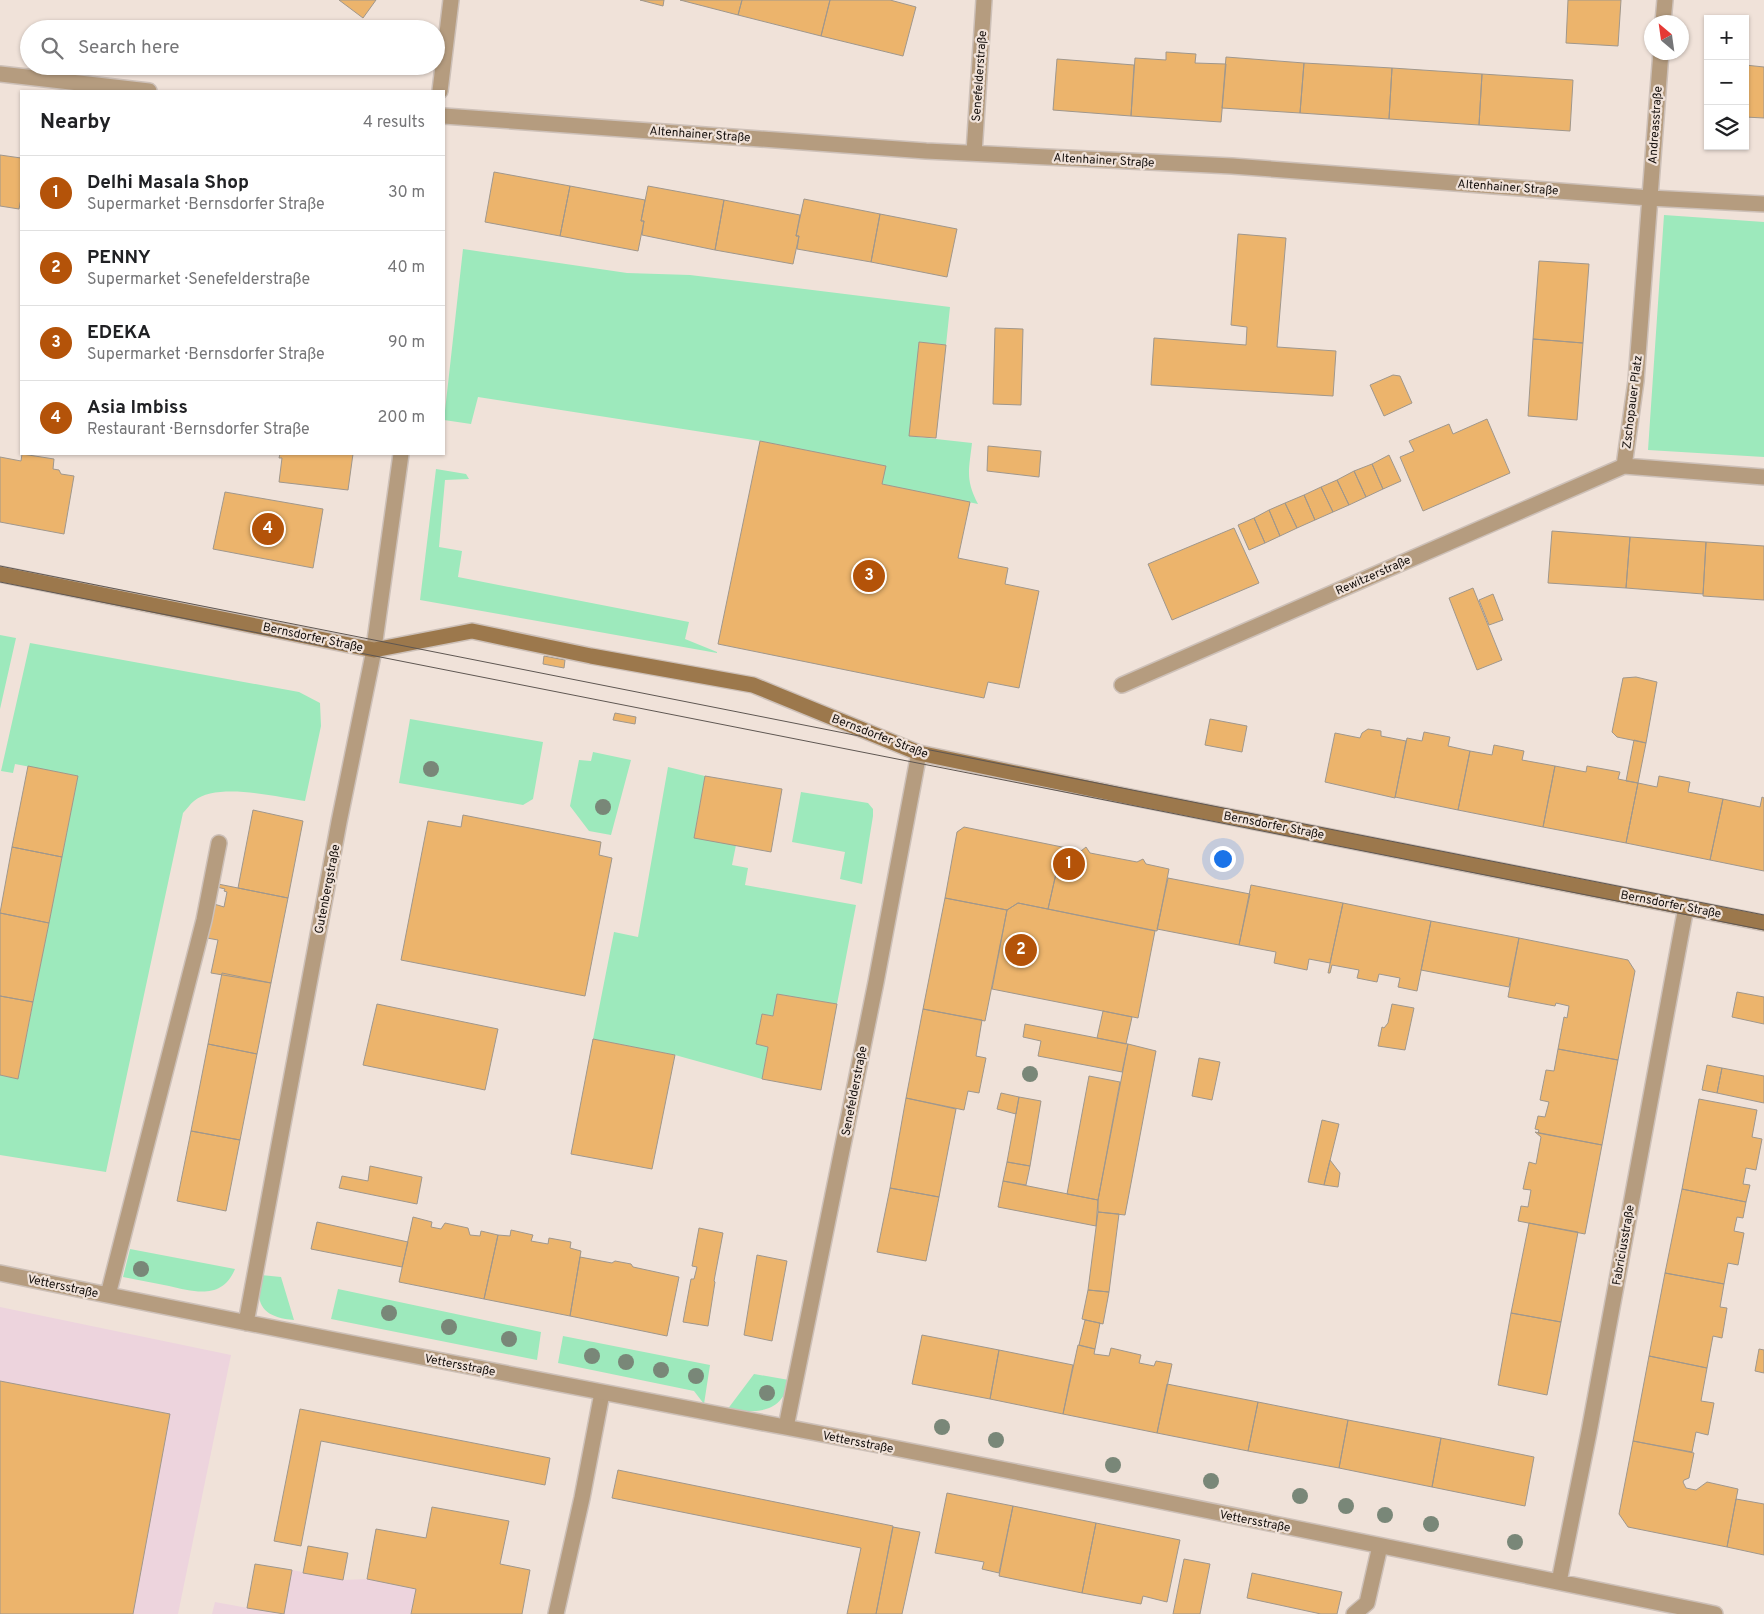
<!DOCTYPE html>
<html lang="en">
<head>
<meta charset="utf-8">
<style>
	:root { --surface:#fff; --page:#f2f2f2; --text:#202124; --muted:#757577; --line:#e0e0e0; --accent:#b45309 }
	body { margin:0; font-family:Overpass,sans-serif; background:var(--page); color:var(--text) }
	.controls { position:absolute; right:15px; top:15px; display:grid; overflow:hidden; border-radius:0px; box-shadow:0 1px 4px #0004 }
	.controls button { width:45px; height:45px; display:grid; place-items:center; padding:0; border:0; border-bottom:1px solid var(--line); background:var(--surface); color:var(--text); font:25px sans-serif }
	.compass { position:absolute; left:1644px; top:15px; width:45px; height:45px; border-radius:50%; background:var(--surface); box-shadow:0 1px 4px #0004; rotate:331deg }
	.you { position:absolute; left:1222px; top:858px; width:18px; height:18px; margin:-12px; border:4px solid #fff; border-radius:50%; background:#1a73e8; box-shadow:0 0 0 8px #1a73e833 }
	.badge { display:grid; place-items:center; width:32px; height:32px; border-radius:50%; background:var(--accent); color:#fff; font-size:16px; font-weight:700 }
	.pin { position:absolute; translate:-50% -50%; border:2px solid #fff; box-shadow:0 1px 5px #0006 }
	.list { margin:0; padding:0; list-style:none }
	h2 { display:flex; justify-content:space-between; align-items:center; height:65px; margin:0; padding:0 20px; font-size:21px }
	h2 small { font-size:16px; font-weight:400; color:var(--muted) }
	.list li { display:grid; grid-template-columns:32px 1fr auto; gap:15px; align-items:center; box-sizing:border-box; height:75px; padding:0 20px; border-top:1px solid var(--line) }
	.list b { display:block; font-size:19px; white-space:nowrap }
	.list p { margin:0; font-size:16px; white-space:nowrap; color:var(--muted) }
	.list em { font-size:16px; font-style:normal; color:var(--muted) }
	.icon { flex:none; width:28px; height:28px; fill:none; stroke:currentColor; stroke-width:2; stroke-linecap:round; stroke-linejoin:round }
	.map { position:relative; flex:none; width:1764px; height:1614px; overflow:hidden }
	.search { position:absolute; background:var(--surface); box-shadow:0 1px 4px #0004; left:20px; top:20px; width:425px; height:55px; display:flex; align-items:center; gap:12px; box-sizing:border-box; padding:0 18px; border-radius:28px; color:var(--muted); font-size:19px }
	.panel { position:absolute; background:var(--surface); box-shadow:0 1px 4px #0004; left:20px; top:90px; width:425px; height:365px; border-radius:0px }
	.map>svg:first-child { display:block }
</style>
</head>
<body>
<div class="map">
<svg width="1764" height="1614" viewBox="0 0 1764 1614">
	<rect width="100%" height="100%" fill="#f0e2d9"/>
	<path fill="#edd4dd" d="M0 1307 231 1355 178 1614H0Z
		M292 1570 343 1580 367 1579 416 1589 411 1614H284Z
		M215 1602 280 1614H212Z"/>
	<path fill="#9de9bc" d="M1664 215 1764 222V457L1648 450Z
		M463 249 627 273 690 275 950 307 946 345 919 342 909 436 972 443C969 470 965 479 978 504L882 484 885 466 760 441 478 397 471 424 444 420Z
		M436 469 466 474 469 479 445 480 439 547 462 551 458 577 689 622 685 639 717 652V653L420 600Z
		M0 635 16 638 0 709Z
		M30 643 299 692 320 703 321 726 305 801C278 797 217 782 194 801 190 804 187 809 183 813L106 1172 0 1155V1075L18 1079 78 776 15 764 13 773 1 771Z
		M410 719 543 742 533 799 523 805 399 783Z
		M593 752 631 760 611 835 589 831 570 806 579 760 591 761Z
		M668 767 705 776 694 837 736 845 732 865 748 868 745 885 856 905 837 1004 777 994 773 1016 762 1014 756 1044 768 1047 762 1079 675 1055 593 1039 614 932 638 937Z
		M801 792 868 803 873 809V816L862 884 840 879 845 852 792 842Z
		M130 1249 235 1269C222 1300 195 1292 169 1286 154 1283 138 1280 123 1277Z
		M261 1275 281 1277 294 1320C263 1317 254 1305 261 1275Z
		M338 1289 541 1332 537 1360 331 1319Z
		M563 1336 710 1365 704 1404 694 1391 558 1363Z
		M754 1374 789 1380C783 1414 756 1413 727 1410Z"/>
	<path fill="#ecb46c" stroke="#a0978c" d="M339 0H376L363 18Z
		M640 0H664L663 6Z
		M680 0H742L738 15Z
		M742 0H830L821 36 738 15Z
		M830 0H890L916 7 903 56 821 36Z
		M1568 0H1621L1618 46 1566 43Z
		M1166 52 1196 54 1195 63 1226 64 1221 122 1131 116 1135 58 1166 60Z
		M1226 57 1304 63 1300 113 1222 108Z
		M1057 59 1134 65 1131 116 1053 110Z
		M1304 63 1392 68 1389 119 1300 113Z
		M1745 65 1764 67V118L1745 117Z
		M1392 68 1482 74 1479 125 1389 119Z
		M1482 74 1573 80 1570 131 1479 125Z
		M0 155 21 158V199L19 209 0 206Z
		M494 172 570 186 560 236 485 222Z
		M570 186 645 200 641 221H644L638 251 560 236Z
		M648 186 724 200 715 250 642 235 644 221H641Z
		M804 199 880 214 871 262 797 249 799 236H796Z
		M724 200 800 215 796 236H799L793 264 715 250Z
		M880 214 957 229 947 277 871 262Z
		M1238 234 1286 238 1277 347 1336 351 1333 396 1151 385 1154 338 1246 345 1247 327 1231 325Z
		M1539 261 1589 264 1583 343 1533 339Z
		M995 328 1023 329 1021 405 993 404Z
		M1533 339 1583 343 1577 420 1528 416Z
		M919 342 946 345 936 438 909 436Z
		M1393 375 1400 376 1412 403 1384 416 1370 385Z
		M1487 419 1510 473 1423 511 1400 457 1414 451 1409 441 1449 424 1453 434Z
		M760 441 886 466 882 484 970 502 958 558 1008 568 1005 584 1039 591 1019 688 988 682 984 698 718 644Z
		M988 446 1041 451 1039 477 987 471Z
		M22 454 54 459 53 469 59 470 61 474 74 476 64 534 0 522V457L21 461Z
		M280 454H353L348 490 279 482 282 458H279Z
		M1389 455 1401 481 1383 489 1372 464Z
		M1372 464 1383 489 1366 497 1354 471Z
		M1354 471 1366 497 1349 505 1337 480Z
		M1337 480 1349 505 1333 512 1321 487Z
		M1321 487 1333 512 1315 520 1304 495Z
		M225 492 323 509 313 568 213 549Z
		M1304 495 1315 520 1297 528 1285 503Z
		M1285 503 1297 528 1280 536 1269 510Z
		M1269 510 1280 536 1265 543 1254 518Z
		M1254 518 1265 543 1249 550 1238 525Z
		M1234 528 1259 583 1172 620 1148 564Z
		M1552 531 1630 537 1626 588 1548 583Z
		M1630 537 1706 542 1703 594 1626 588Z
		M1706 542 1764 546V600L1703 596Z
		M1473 588 1502 660 1477 670 1449 598Z
		M1493 594 1503 620 1489 625 1479 600Z
		M544 656 565 660 564 668 543 664Z
		M1636 677 1657 682 1646 743 1617 737 1612 732 1623 678Z
		M615 713 636 717 635 724 613 720Z
		M1210 719 1247 726 1242 752 1205 745Z
		M1368 729 1381 731V736L1406 741 1395 798 1325 782 1335 733 1360 738 1362 733Z
		M1424 732 1450 737 1448 746 1470 751 1458 810 1395 797 1407 738 1422 741Z
		M1634 740 1646 743 1638 783 1626 781Z
		M1494 745 1524 751 1522 760 1555 766 1543 827 1458 810 1470 751 1492 755Z
		M28 766 78 776 62 857 12 847Z
		M1555 766 1586 772 1587 766 1620 772 1618 779 1638 783 1626 843 1543 827Z
		M705 776 782 789 771 852 694 838Z
		M1659 776 1690 782 1688 792 1723 799 1710 860 1626 843 1638 783 1657 787Z
		M1762 797 1764 798V871L1710 860 1723 799 1760 807Z
		M253 810 303 821 288 898 238 888Z
		M463 815 601 842 599 855 612 858 585 996 401 960 428 821 461 827Z
		M964 827 1062 847 1048 909 1018 903 1007 910 945 898 957 832Z
		M12 847 62 857 49 923 0 913Z
		M1062 847 1081 851 1086 847 1090 853 1137 862 1143 859 1146 864 1169 869 1157 931 1048 909Z
		M1168 878 1250 894 1239 945 1157 929Z
		M218 884 288 898 271 983 211 973 218 940 207 938 214 904 224 907 227 892 224 891 225 889 217 887Z
		M1251 885 1343 903 1330 963 1309 959 1307 970 1274 963 1276 952 1239 945Z
		M945 898 1007 910 985 1021 923 1009Z
		M1018 903 1155 931 1138 1018 992 989 1007 910Z
		M1343 903 1431 921 1417 991 1398 987 1400 978 1379 974 1377 982 1357 978 1359 970 1332 965 1330 973H1328Z
		M0 913 49 923 33 1002 0 996Z
		M1431 921 1519 938 1509 987 1421 970Z
		M1519 938 1628 960 1635 971 1618 1060 1558 1049 1564 1017 1567 1018 1569 1006 1556 1003 1555 1006 1508 997Z
		M222 973 271 983 257 1054 208 1044Z
		M1737 992 1764 997V1024L1732 1017Z
		M777 994 837 1004 821 1090 762 1079 768 1047 756 1044 762 1014 773 1016Z
		M0 996 33 1002 18 1079 0 1075Z
		M377 1004 498 1029 485 1090 363 1065Z
		M1392 1004 1414 1008 1405 1050 1378 1046 1382 1027 1384 1028 1388 1023Z
		M923 1009 982 1020 976 1056 986 1058 979 1093 968 1091 964 1110 906 1098Z
		M1103 1011 1132 1017 1126 1044 1097 1038Z
		M1025 1024 1128 1044 1122 1072 1038 1056 1041 1041 1023 1037Z
		M593 1039 675 1055 652 1169 571 1154Z
		M208 1044 257 1054 240 1140 191 1131Z
		M1128 1044 1156 1051 1125 1215 1098 1212V1200Z
		M1558 1049 1618 1060 1602 1145 1538 1133 1539 1130 1535 1129 1538 1116 1545 1117 1549 1102 1540 1100 1546 1070 1554 1071Z
		M1199 1058 1220 1062 1212 1100 1192 1096Z
		M1707 1065 1722 1068 1717 1093 1702 1090Z
		M1722 1068 1764 1076V1103L1717 1093Z
		M1089 1076 1120 1082 1098 1200 1067 1194Z
		M1001 1093 1019 1097 1016 1114 997 1109Z
		M1019 1097 1041 1101 1030 1166 1007 1162Z
		M906 1098 956 1109 939 1197 890 1188Z
		M1699 1099 1757 1110 1752 1137 1762 1139 1756 1170 1746 1168 1743 1184 1750 1185 1746 1202 1682 1189Z
		M1322 1120 1339 1124 1324 1185 1308 1182Z
		M191 1131 240 1140 226 1211 177 1201Z
		M1535 1132 1602 1145 1585 1234 1518 1221 1521 1206 1528 1207 1531 1190 1523 1189 1529 1162 1536 1164 1541 1137Z
		M1330 1160 1340 1173 1338 1187 1324 1185Z
		M1007 1162 1030 1166 1026 1185 1003 1181Z
		M370 1166 422 1177 417 1204 339 1188 342 1176 368 1181Z
		M1003 1181 1098 1200 1096 1226 998 1207Z
		M890 1188 939 1197 926 1261 877 1252Z
		M1682 1189 1746 1202 1743 1218 1737 1217 1734 1231 1744 1233 1738 1265 1728 1263 1724 1284 1665 1273Z
		M1098 1212 1119 1214 1109 1292 1088 1290Z
		M413 1217 432 1222 431 1227 441 1229 445 1223 468 1228 470 1235 480 1236 481 1231 498 1235 484 1299 399 1282Z
		M317 1222 408 1242 402 1267 311 1249Z
		M1529 1223 1578 1232 1561 1322 1511 1313Z
		M699 1228 723 1233 714 1281 715 1282 708 1326 683 1322 691 1279H694L697 1267 692 1266Z
		M511 1230 533 1235 531 1241 548 1244 549 1238 571 1242 570 1248 581 1251 570 1316 484 1299 498 1235 510 1236Z
		M757 1255 787 1261 772 1341 744 1335Z
		M580 1257 612 1263 615 1261 631 1264 633 1267 679 1277 667 1336 570 1316Z
		M1665 1273 1724 1284 1720 1307 1727 1308 1722 1338 1713 1336 1707 1368 1649 1356Z
		M1088 1290 1109 1292 1103 1324 1082 1319Z
		M1511 1313 1561 1322 1547 1395 1498 1385Z
		M1085 1320 1100 1323 1095 1349 1079 1345Z
		M922 1335 999 1350 990 1399 912 1384Z
		M1078 1345 1095 1349 1094 1354 1109 1356 1111 1348 1141 1355 1139 1363 1154 1366 1156 1361 1172 1364 1157 1433 1063 1414Z
		M1759 1349 1764 1350V1373L1755 1371Z
		M999 1350 1073 1365 1063 1414 990 1399Z
		M1649 1356 1707 1368 1701 1401 1714 1403 1708 1435 1696 1432 1692 1452 1633 1441Z
		M0 1381 170 1414 133 1614H0Z
		M1167 1384 1258 1402 1248 1451 1157 1433Z
		M1258 1402 1348 1420 1339 1468 1248 1451Z
		M300 1409 550 1458 545 1485 321 1441 301 1546 274 1541Z
		M1348 1420 1441 1438 1432 1487 1339 1468Z
		M1441 1438 1534 1457 1525 1506 1432 1487Z
		M1633 1441 1694 1453 1689 1478 1684 1480 1683 1482 1686 1488 1696 1490 1707 1482 1738 1489 1727 1547 1628 1527 1619 1514Z
		M618 1470 893 1526 876 1614H847L861 1548 612 1498Z
		M947 1493 1013 1506 999 1573 982 1569 984 1562 935 1553Z
		M1736 1499 1764 1504V1555L1727 1547Z
		M1013 1506 1096 1523 1082 1593 999 1576Z
		M432 1507 509 1521 500 1564 530 1570 522 1614H411L416 1589 367 1579 376 1529 426 1538Z
		M1096 1523 1180 1540 1167 1602 1143 1596 1141 1604 1082 1593Z
		M893 1527 920 1532 902 1614H876Z
		M308 1546 348 1553 343 1580 303 1573Z
		M1184 1559 1210 1564 1200 1614H1173Z
		M255 1564 292 1570 284 1614 247 1608Z
		M1252 1573 1342 1592 1337 1614H1321L1247 1598Z"/>
	<g fill="none" stroke-linecap="round" stroke-linejoin="round">
		<g stroke="#cdc0b8" stroke-width="18">
			<path id="lane" d="M556 1614 582 1498 602 1393
				M1354 1614 1367 1603 1380 1546"/>
		</g>
		<g stroke="#cdc0b8" stroke-width="18">
			<path id="street" d="M1663 22 1665 0
				M0 74 149 91
				M440 91 451 0
				M444 116 926 151 1232 166 1650 198 1764 204
				M974 153 984 0
				M1624 466 1636 381 1661 52
				M1122 685 1624 466 1764 477
				M0 1273C261 1327 523 1377 785 1427 1096 1486 1405 1551 1715 1614
				M108 1295 204 920 219 843
				M246 1323 339 822 373 655 401 454
				M786 1427 876 982 919 753
				M1559 1582 1589 1432 1686 907"/>
		</g>
		<g stroke="#cdc0b8" stroke-width="18">
			<path id="secondary" d="M0 574 374 650 472 631 591 656 753 685 919 753 1135 798 1764 923"/>
		</g>
		<use href="#lane" stroke="#b59c7f" stroke-width="15"/>
		<use href="#street" stroke="#b59c7f" stroke-width="15"/>
		<use href="#secondary" stroke="#9c784c" stroke-width="15"/>
		<path stroke="#5f5752" stroke-width="1" d="M0 566 1764 915
			M0 582 1764 930"/>
	</g>
	<g fill="#798778">
		<circle cx="431" cy="769" r="8"/>
		<circle cx="603" cy="807" r="8"/>
		<circle cx="1030" cy="1074" r="8"/>
		<circle cx="141" cy="1269" r="8"/>
		<circle cx="389" cy="1313" r="8"/>
		<circle cx="449" cy="1327" r="8"/>
		<circle cx="509" cy="1339" r="8"/>
		<circle cx="592" cy="1356" r="8"/>
		<circle cx="626" cy="1362" r="8"/>
		<circle cx="661" cy="1370" r="8"/>
		<circle cx="696" cy="1376" r="8"/>
		<circle cx="767" cy="1393" r="8"/>
		<circle cx="942" cy="1427" r="8"/>
		<circle cx="996" cy="1440" r="8"/>
		<circle cx="1113" cy="1465" r="8"/>
		<circle cx="1211" cy="1481" r="8"/>
		<circle cx="1300" cy="1496" r="8"/>
		<circle cx="1346" cy="1506" r="8"/>
		<circle cx="1385" cy="1515" r="8"/>
		<circle cx="1431" cy="1524" r="8"/>
		<circle cx="1515" cy="1542" r="8"/>
	</g>
	<g text-anchor="middle" stroke-width="4.5" stroke-linejoin="round" paint-order="stroke">
		<g font-size="12" fill="#130e0b" stroke="#f0e2d9">
			<text transform="translate(979 76) rotate(-86)" y="4">Senefelderstraße</text>
			<text transform="translate(1655 125) rotate(-86)" y="4">Andreasstraße</text>
			<text transform="translate(700 134) rotate(4)" y="4">Altenhainer Straße</text>
			<text transform="translate(1104 160) rotate(3)" y="4">Altenhainer Straße</text>
			<text transform="translate(1508 187) rotate(4)" y="4">Altenhainer Straße</text>
			<text transform="translate(1632 402) rotate(-83)" y="4">Zschopauer Platz</text>
			<text transform="translate(1373 575) rotate(-24)" y="4">Rewitzerstraße</text>
			<text transform="translate(313 637) rotate(12)" y="4">Bernsdorfer Straße</text>
			<text transform="translate(880 736) rotate(21)" y="4">Bernsdorfer Straße</text>
			<text transform="translate(1274 825) rotate(11)" y="4">Bernsdorfer Straße</text>
			<text transform="translate(327 889) rotate(-79)" y="4">Gutenbergstraße</text>
			<text transform="translate(1671 904) rotate(11)" y="4">Bernsdorfer Straße</text>
			<text transform="translate(854 1091) rotate(-79)" y="4">Senefelderstraße</text>
			<text transform="translate(1623 1245) rotate(-80)" y="4">Fabriciusstraße</text>
			<text transform="translate(63 1286) rotate(12)" y="4">Vettersstraße</text>
			<text transform="translate(460 1365) rotate(11)" y="4">Vettersstraße</text>
			<text transform="translate(858 1442) rotate(11)" y="4">Vettersstraße</text>
			<text transform="translate(1255 1521) rotate(11)" y="4">Vettersstraße</text>
		</g>
	</g>
</svg>
<div class="controls">
<button>+</button>
<button>−</button>
<button><svg class="icon" aria-label="layers" viewBox="0 0 24 24"><path d="M12 4l9 5-9 5-9-5zM3 14l9 5 9-5"/></svg></button>
</div>
<svg class="compass" viewBox="-18 -18 36 36"><path d="M0-13l5 13h-10z" fill="#e53935"/><path d="M0 13l5-13h-10z" fill="#757577"/></svg>
<div class="you"></div>
<div class="pin badge" style="left:1069px;top:864px">1</div>
<div class="pin badge" style="left:1021px;top:950px">2</div>
<div class="pin badge" style="left:869px;top:576px">3</div>
<div class="pin badge" style="left:268px;top:529px">4</div>
<div class="search"><svg class="icon" aria-label="search" viewBox="0 0 24 24"><circle cx="10" cy="10" r="6"/><path d="M15 15l6 6"/></svg>Search here</div>
<section class="panel">
<h2>Nearby<small>4 results</small></h2>
<ul class="list">
<li><span class="badge">1</span><div><b>Delhi Masala Shop</b><p>Supermarket · Bernsdorfer Straße</p></div><em>30 m</em></li>
<li><span class="badge">2</span><div><b>PENNY</b><p>Supermarket · Senefelderstraße</p></div><em>40 m</em></li>
<li><span class="badge">3</span><div><b>EDEKA</b><p>Supermarket · Bernsdorfer Straße</p></div><em>90 m</em></li>
<li><span class="badge">4</span><div><b>Asia Imbiss</b><p>Restaurant · Bernsdorfer Straße</p></div><em>200 m</em></li>
</ul>
</section>
</div>
</body>
</html>
